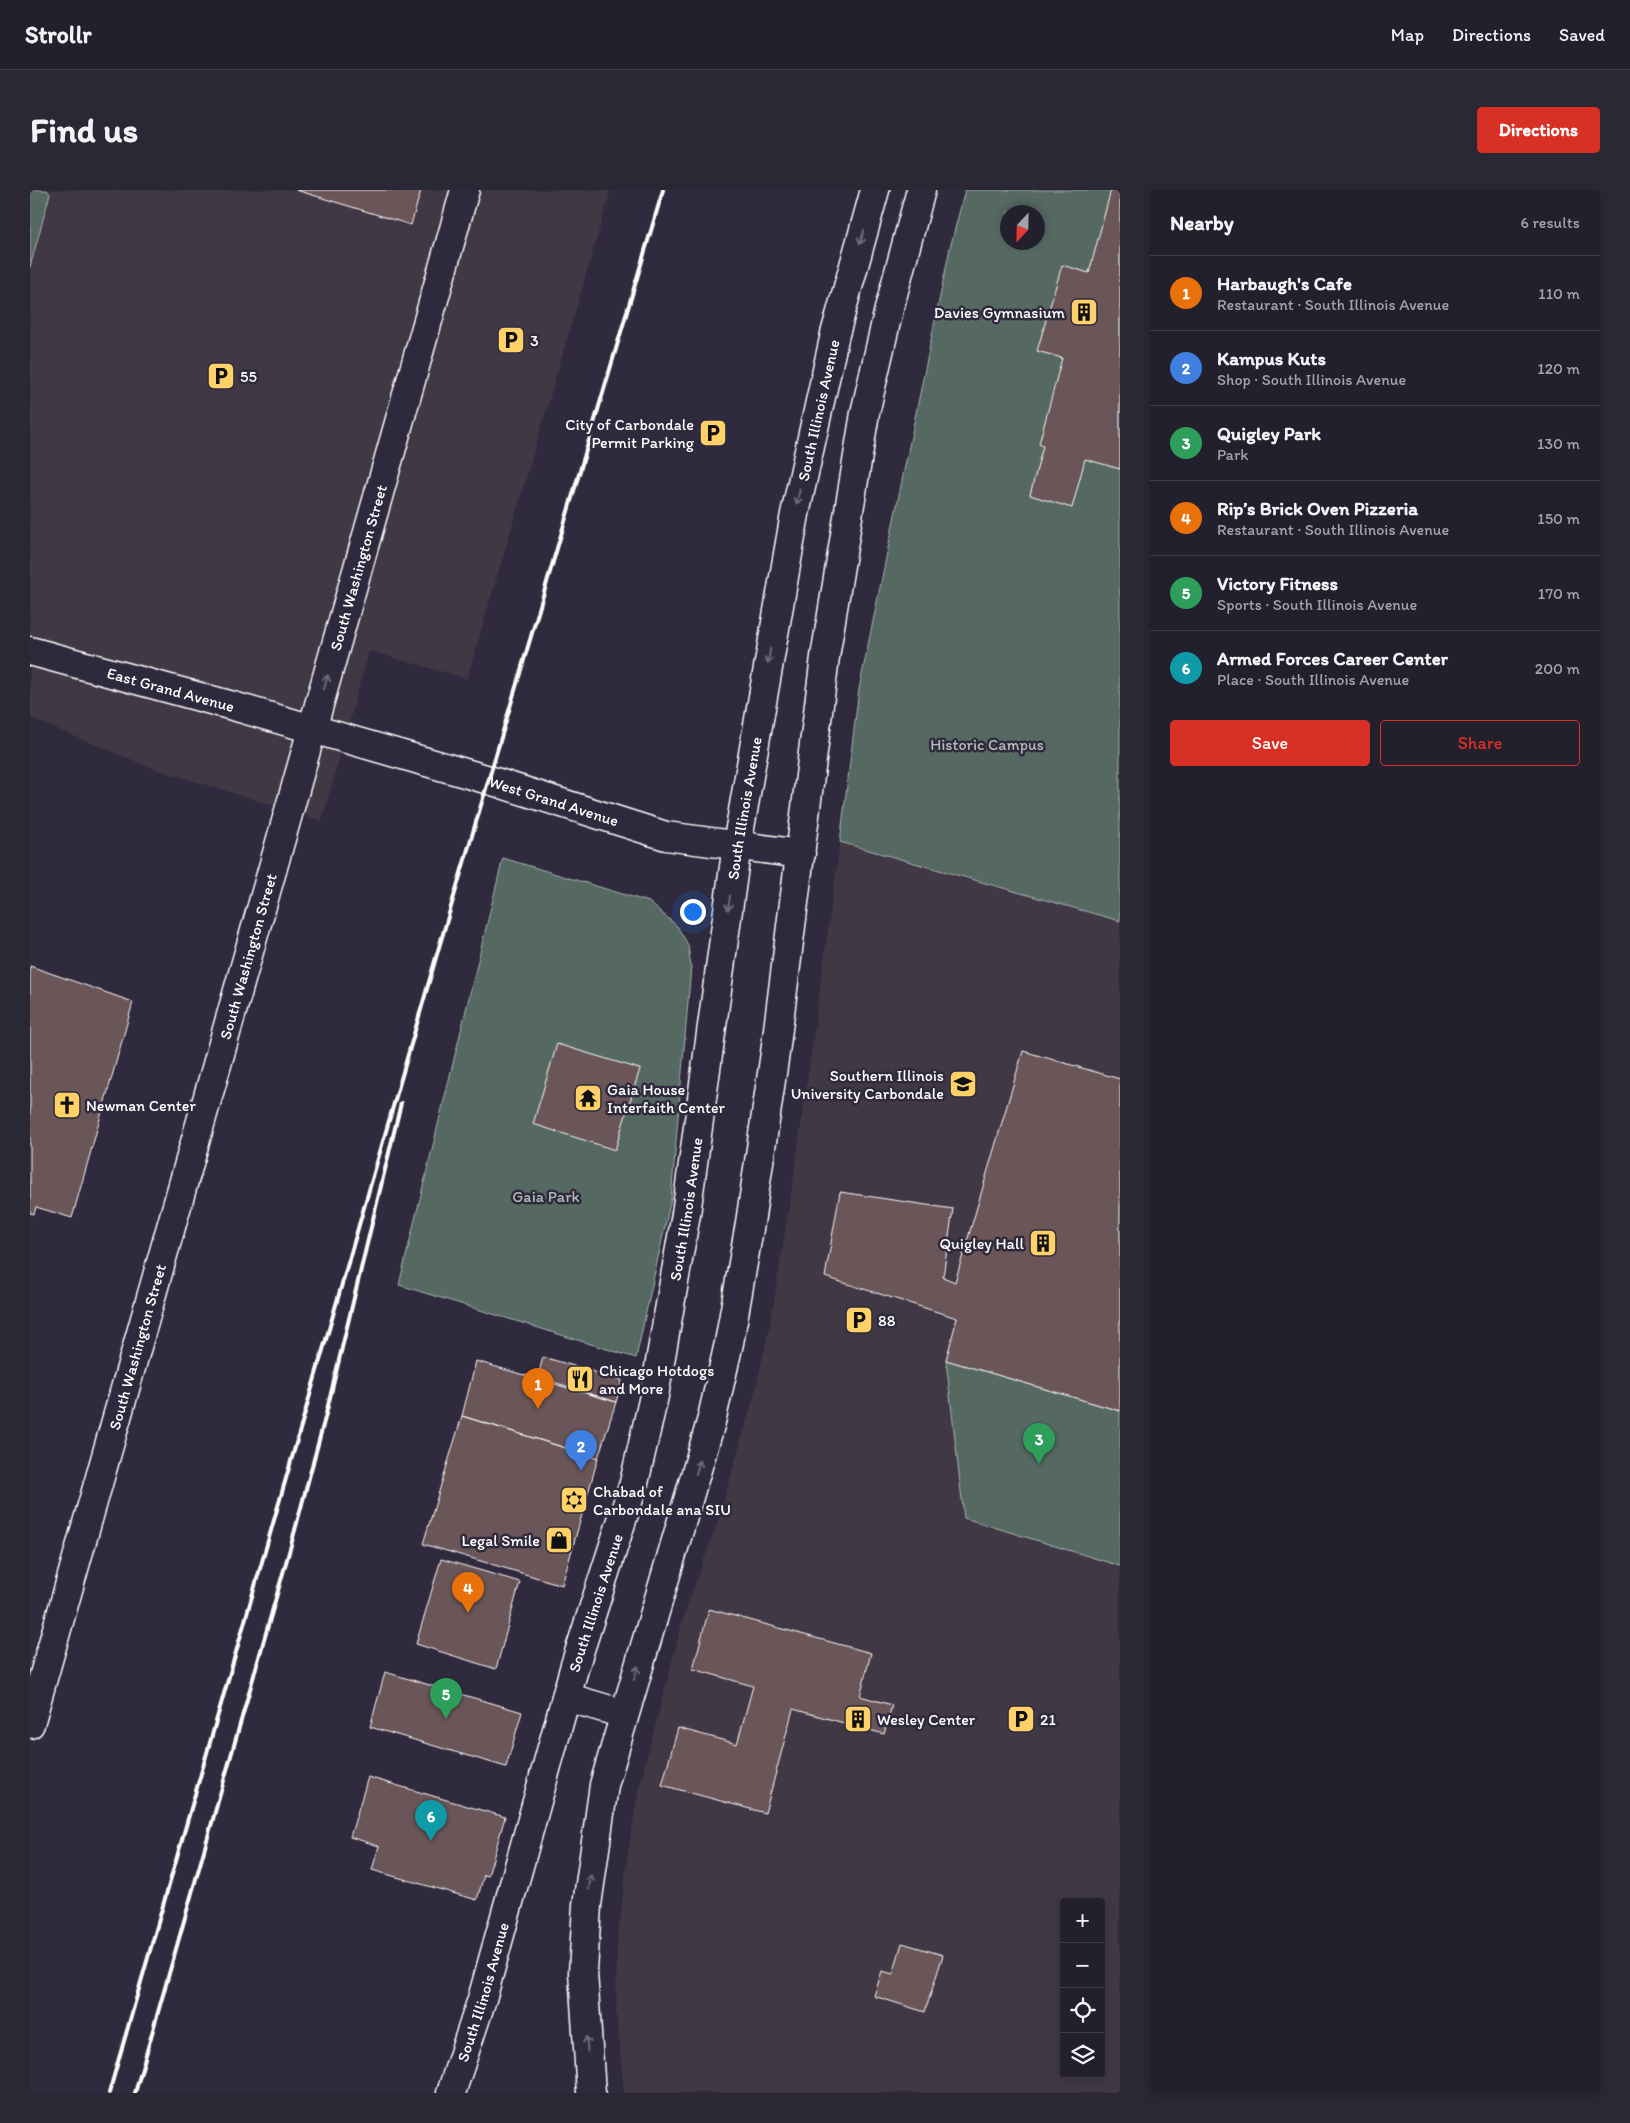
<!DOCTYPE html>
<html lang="en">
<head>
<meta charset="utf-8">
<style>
	:root { --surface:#23202e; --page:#2b2836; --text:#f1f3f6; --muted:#a3a3aa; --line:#403e4a; --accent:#d93025 }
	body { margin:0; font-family:Itim,sans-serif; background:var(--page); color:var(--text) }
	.controls { position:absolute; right:15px; bottom:15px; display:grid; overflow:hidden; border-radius:5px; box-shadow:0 2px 8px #0003 }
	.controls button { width:45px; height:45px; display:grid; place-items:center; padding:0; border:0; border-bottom:1px solid var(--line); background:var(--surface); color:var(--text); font:25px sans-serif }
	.compass { position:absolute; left:970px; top:15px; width:45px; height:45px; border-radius:50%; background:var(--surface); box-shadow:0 2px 8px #0003; rotate:202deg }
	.you { position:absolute; left:662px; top:721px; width:18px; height:18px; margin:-12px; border:4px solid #fff; border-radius:50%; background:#1a73e8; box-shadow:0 0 0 8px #1a73e833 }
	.badge { display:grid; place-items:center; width:32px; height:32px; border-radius:50%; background:var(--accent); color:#fff; font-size:16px; font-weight:700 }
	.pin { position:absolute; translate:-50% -41px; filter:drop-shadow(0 1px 2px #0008) }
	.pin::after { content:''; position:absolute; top:26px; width:18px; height:15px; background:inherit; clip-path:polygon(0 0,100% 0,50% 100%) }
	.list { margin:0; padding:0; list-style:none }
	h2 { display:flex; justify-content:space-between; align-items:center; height:65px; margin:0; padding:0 20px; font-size:21px }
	h2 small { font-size:16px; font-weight:400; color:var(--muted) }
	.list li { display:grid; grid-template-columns:32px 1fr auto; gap:15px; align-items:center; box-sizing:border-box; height:75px; padding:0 20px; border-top:1px solid var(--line) }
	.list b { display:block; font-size:19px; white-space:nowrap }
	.list p { margin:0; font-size:16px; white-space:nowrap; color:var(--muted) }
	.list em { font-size:16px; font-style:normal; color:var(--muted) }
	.actions { display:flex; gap:10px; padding:15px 20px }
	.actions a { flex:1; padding:11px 0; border:1px solid var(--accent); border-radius:5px; text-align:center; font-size:18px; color:var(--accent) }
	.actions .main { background:var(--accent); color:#fff }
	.icon { flex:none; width:28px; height:28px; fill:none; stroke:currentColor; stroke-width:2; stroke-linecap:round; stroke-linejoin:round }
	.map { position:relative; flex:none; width:1090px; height:1903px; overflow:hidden; border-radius:5px }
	header { display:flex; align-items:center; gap:30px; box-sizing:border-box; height:70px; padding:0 25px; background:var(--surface); border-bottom:1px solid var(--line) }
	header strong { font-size:24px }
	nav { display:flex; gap:28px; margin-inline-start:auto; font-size:18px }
	.intro { display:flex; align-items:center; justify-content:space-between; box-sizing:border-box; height:120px; padding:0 30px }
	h1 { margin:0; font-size:35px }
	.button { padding:12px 22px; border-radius:5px; background:var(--accent); color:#fff; font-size:18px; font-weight:700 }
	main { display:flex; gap:30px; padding:0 30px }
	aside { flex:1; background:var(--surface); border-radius:5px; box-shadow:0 2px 8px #0003 }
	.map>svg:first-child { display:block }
</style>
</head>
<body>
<header>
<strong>Strollr</strong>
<nav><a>Map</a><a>Directions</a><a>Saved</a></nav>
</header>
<div class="intro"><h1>Find us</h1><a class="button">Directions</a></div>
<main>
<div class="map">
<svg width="1090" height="1903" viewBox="0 0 1090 1903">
	<rect width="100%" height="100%" fill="#2f2a3d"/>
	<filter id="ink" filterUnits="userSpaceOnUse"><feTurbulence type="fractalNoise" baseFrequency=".02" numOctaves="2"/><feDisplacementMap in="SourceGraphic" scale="10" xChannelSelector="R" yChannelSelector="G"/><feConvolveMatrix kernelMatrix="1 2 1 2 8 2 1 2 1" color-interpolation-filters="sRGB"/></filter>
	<g filter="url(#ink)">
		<path fill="#413745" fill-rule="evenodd" d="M0 0H581L437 489 339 461 292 631 122 578 0 528Z
			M935 0H1090V1903H594L586 1820 587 1755 598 1661 609 1597 654 1425 688 1330 724 1206 740 1135 764 985 810 652 829 499 920 58ZM978 22H1008V52H978ZM1034 1712H1071V1884H1034Z"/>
		<path fill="#546862" stroke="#aab4b0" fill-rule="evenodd" d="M0 0H17L20 4 0 77Z
			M935 0H1090V731L810 652 829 499 920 58ZM978 22H1008V52H978Z
			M473 668 619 712 647 736 658 755 661 777 641 1009 606 1168 369 1095Z
			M916 1170 1090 1221V1376L934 1328Z"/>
		<path fill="#6a5559" stroke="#fff" d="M266 0H391L381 35Z
			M1081 0H1090V279L1055 269 1042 318 1000 305 1013 256 1009 254 1032 168 1007 161 1032 75 1059 83Z
			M0 776 103 812 42 1028 6 1017 4 1024 0 1023Z
			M527 854 610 879 585 960 503 934Z
			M993 861 1090 889V1221L916 1170 927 1128 795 1087 810 1002 923 1019 913 1087 925 1092Z
			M513 1167 592 1190 586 1212 508 1187Z
			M446 1171 586 1212 568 1268 432 1226Z
			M432 1226 568 1268 532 1395 393 1354Z
			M411 1369 490 1392 466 1479 386 1454Z
			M679 1419 841 1463 830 1506 862 1515 854 1544 763 1519 735 1623 632 1595 648 1538 707 1554 723 1496 663 1479Z
			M355 1482 492 1522 476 1577 340 1537Z
			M338 1587 475 1627 458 1686 454 1685 447 1710 342 1680 349 1656 320 1647Z
			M872 1753 913 1765 895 1822 844 1806 852 1781 863 1784Z"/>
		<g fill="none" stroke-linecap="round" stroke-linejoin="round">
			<g stroke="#fff" stroke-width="31">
				<g id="minor">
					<path d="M536 1507 594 1524"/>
					<path id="s1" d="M0 1534 435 0"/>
				</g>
			</g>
			<g stroke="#fff" stroke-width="31">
				<g id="major">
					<path id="s2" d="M0 461 203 516 459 590 636 646 771 664"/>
				</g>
			</g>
			<g stroke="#fff" stroke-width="31">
				<g id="highway">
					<path id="s3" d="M421 1903 452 1809 545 1475 604 1293 624 1206 656 1024 707 655 765 324 805 144 845 0"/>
					<path d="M561 1903 553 1782 557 1715 574 1595 681 1232 699 1153 720 1033 745 863 795 467 835 223 859 119 891 0"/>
				</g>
			</g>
			<use href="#minor" stroke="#2f2a3d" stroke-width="28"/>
			<use href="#major" stroke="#2f2a3d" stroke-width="28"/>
			<use href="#highway" stroke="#2f2a3d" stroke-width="28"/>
			<path stroke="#fff" stroke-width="4" d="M79 1903 407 764 633 0
				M105 1903 261 1355 296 1224 371 913"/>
		</g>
		<defs><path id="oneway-shaft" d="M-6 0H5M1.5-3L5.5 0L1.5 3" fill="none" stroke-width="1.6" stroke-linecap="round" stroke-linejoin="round" transform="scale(1.25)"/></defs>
		<g stroke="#6d6a77">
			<use href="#oneway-shaft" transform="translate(832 47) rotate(106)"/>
			<use href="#oneway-shaft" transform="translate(768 307) rotate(103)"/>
			<use href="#oneway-shaft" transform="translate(739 466) rotate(100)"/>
			<use href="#oneway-shaft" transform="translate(296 492) rotate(-74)"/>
			<use href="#oneway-shaft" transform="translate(699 713) rotate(98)"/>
			<use href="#oneway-shaft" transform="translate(668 1277) rotate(-74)"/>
			<use href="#oneway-shaft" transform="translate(606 1483) rotate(-73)"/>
			<use href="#oneway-shaft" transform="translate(560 1692) rotate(-82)"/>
			<use href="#oneway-shaft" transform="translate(557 1854) rotate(-93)"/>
		</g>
	</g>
	<defs>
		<g id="building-square" transform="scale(1.4375)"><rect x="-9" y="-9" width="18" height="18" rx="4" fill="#ffd166" stroke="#2f2a3d"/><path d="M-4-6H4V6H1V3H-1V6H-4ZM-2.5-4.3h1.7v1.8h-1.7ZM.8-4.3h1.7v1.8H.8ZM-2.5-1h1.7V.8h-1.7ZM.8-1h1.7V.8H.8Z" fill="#111"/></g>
		<g id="parking-square" transform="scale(1.4375)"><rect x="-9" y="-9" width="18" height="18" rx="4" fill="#ffd166" stroke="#2f2a3d"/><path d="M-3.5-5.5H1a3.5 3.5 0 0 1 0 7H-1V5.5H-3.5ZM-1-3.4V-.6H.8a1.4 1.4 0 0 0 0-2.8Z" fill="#111"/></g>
		<g id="university-square" transform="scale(1.4375)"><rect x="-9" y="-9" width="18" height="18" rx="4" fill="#ffd166" stroke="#2f2a3d"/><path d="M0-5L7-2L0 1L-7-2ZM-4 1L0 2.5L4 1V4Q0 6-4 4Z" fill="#111"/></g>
		<g id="temple-square" transform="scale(1.4375)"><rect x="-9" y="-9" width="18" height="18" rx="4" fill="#ffd166" stroke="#2f2a3d"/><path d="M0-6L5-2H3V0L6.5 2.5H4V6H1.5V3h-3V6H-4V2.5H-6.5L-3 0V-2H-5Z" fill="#111"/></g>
		<g id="church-square" transform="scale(1.4375)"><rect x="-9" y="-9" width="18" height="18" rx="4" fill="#ffd166" stroke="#2f2a3d"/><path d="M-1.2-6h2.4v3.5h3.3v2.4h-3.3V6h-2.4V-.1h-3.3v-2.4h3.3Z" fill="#111"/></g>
		<g id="restaurant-square" transform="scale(1.4375)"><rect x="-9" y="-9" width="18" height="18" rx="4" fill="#ffd166" stroke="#2f2a3d"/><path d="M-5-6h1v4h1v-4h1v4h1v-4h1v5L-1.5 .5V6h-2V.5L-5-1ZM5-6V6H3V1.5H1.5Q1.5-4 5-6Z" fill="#111"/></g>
		<g id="synagogue-square" transform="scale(1.4375)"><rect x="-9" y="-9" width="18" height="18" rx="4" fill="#ffd166" stroke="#2f2a3d"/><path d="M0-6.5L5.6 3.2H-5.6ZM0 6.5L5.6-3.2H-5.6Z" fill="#111"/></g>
		<g id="shop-square" transform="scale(1.4375)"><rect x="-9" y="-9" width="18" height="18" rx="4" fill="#ffd166" stroke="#2f2a3d"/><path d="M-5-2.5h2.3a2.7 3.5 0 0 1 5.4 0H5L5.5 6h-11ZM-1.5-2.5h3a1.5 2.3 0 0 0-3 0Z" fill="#111"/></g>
	</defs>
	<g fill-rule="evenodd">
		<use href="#building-square" x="1054" y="122"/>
		<use href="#parking-square" x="481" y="150"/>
		<use href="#parking-square" x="191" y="186"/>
		<use href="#parking-square" x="683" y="243"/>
		<use href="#university-square" x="933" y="894"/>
		<use href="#temple-square" x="558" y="908"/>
		<use href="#church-square" x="37" y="915"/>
		<use href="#building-square" x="1013" y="1053"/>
		<use href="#parking-square" x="829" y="1130"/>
		<use href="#restaurant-square" x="550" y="1189"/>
		<use href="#synagogue-square" x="544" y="1310"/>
		<use href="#shop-square" x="529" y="1350"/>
		<use href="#building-square" x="828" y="1529"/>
		<use href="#parking-square" x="991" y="1529"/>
	</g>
	<g text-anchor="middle" stroke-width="5" stroke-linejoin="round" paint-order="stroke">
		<g font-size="16" fill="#fff" stroke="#2f2a3d" text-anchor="start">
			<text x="1035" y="128" text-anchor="end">Davies Gymnasium</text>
			<text x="500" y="156">3</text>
			<text x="210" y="192">55</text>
			<text x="664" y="240" text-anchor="end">City of Carbondale<tspan x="664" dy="18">Permit Parking</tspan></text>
			<text x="914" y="891" text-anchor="end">Southern Illinois<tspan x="914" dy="18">University Carbondale</tspan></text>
			<text x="577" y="905">Gaia House<tspan x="577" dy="18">Interfaith Center</tspan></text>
			<text x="56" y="921">Newman Center</text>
			<text x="994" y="1059" text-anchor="end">Quigley Hall</text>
			<text x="848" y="1136">88</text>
			<text x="569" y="1186">Chicago Hotdogs<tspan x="569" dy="18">and More</tspan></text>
			<text x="563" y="1307">Chabad of<tspan x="563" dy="18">Carbondale ana SIU</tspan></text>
			<text x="510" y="1356" text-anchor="end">Legal Smile</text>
			<text x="847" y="1535">Wesley Center</text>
			<text x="1010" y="1535">21</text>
		</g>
		<g font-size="16" fill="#fff" stroke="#2f2a3d">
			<text dy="6" stroke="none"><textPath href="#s3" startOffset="1726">South Illinois Avenue</textPath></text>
			<text dy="6" stroke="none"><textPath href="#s1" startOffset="1202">South Washington Street</textPath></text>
			<text dy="6" stroke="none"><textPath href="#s2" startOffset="146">East Grand Avenue</textPath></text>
			<text dy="6" stroke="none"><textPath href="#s2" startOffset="545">West Grand Avenue</textPath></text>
			<text dy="6" stroke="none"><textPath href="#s3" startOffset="1321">South Illinois Avenue</textPath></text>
			<text dy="6" stroke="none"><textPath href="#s1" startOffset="798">South Washington Street</textPath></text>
			<text dy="6" stroke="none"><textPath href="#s3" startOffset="916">South Illinois Avenue</textPath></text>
			<text dy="6" stroke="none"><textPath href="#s1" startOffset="392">South Washington Street</textPath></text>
			<text dy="6" stroke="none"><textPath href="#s3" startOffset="511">South Illinois Avenue</textPath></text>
			<text dy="6" stroke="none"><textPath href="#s3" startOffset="106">South Illinois Avenue</textPath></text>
		</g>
		<g font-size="16" fill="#b2bbb8" stroke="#2f2a3d">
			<text x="957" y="560">Historic Campus</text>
			<text x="516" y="1012">Gaia Park</text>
		</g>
	</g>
</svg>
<div class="controls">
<button>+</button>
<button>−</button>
<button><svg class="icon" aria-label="locate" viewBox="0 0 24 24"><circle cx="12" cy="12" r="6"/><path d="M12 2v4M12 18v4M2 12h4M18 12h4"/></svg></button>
<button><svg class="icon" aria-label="layers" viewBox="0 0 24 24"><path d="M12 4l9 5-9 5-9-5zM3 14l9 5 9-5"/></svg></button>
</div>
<svg class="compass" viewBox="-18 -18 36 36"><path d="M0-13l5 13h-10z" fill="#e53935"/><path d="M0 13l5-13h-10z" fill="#a3a3aa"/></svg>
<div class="you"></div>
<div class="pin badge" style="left:508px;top:1219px;background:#e8710a">1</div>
<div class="pin badge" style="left:551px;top:1281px;background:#3f7fe0">2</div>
<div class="pin badge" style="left:1009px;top:1274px;background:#2e9e5b">3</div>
<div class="pin badge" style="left:438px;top:1423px;background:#e8710a">4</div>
<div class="pin badge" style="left:416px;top:1529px;background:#2e9e5b">5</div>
<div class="pin badge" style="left:401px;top:1651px;background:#0f9aa8">6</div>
</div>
<aside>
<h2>Nearby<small>6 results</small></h2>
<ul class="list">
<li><span class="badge" style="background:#e8710a">1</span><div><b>Harbaugh's Cafe</b><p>Restaurant · South Illinois Avenue</p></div><em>110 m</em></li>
<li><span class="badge" style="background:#3f7fe0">2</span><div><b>Kampus Kuts</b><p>Shop · South Illinois Avenue</p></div><em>120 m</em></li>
<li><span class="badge" style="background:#2e9e5b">3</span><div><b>Quigley Park</b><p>Park</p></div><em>130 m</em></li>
<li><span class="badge" style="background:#e8710a">4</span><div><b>Rip’s Brick Oven Pizzeria</b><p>Restaurant · South Illinois Avenue</p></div><em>150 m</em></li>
<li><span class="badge" style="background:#2e9e5b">5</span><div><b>Victory Fitness</b><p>Sports · South Illinois Avenue</p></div><em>170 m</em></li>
<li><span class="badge" style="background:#0f9aa8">6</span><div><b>Armed Forces Career Center</b><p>Place · South Illinois Avenue</p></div><em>200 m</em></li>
</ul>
<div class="actions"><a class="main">Save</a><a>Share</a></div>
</aside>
</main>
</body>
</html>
